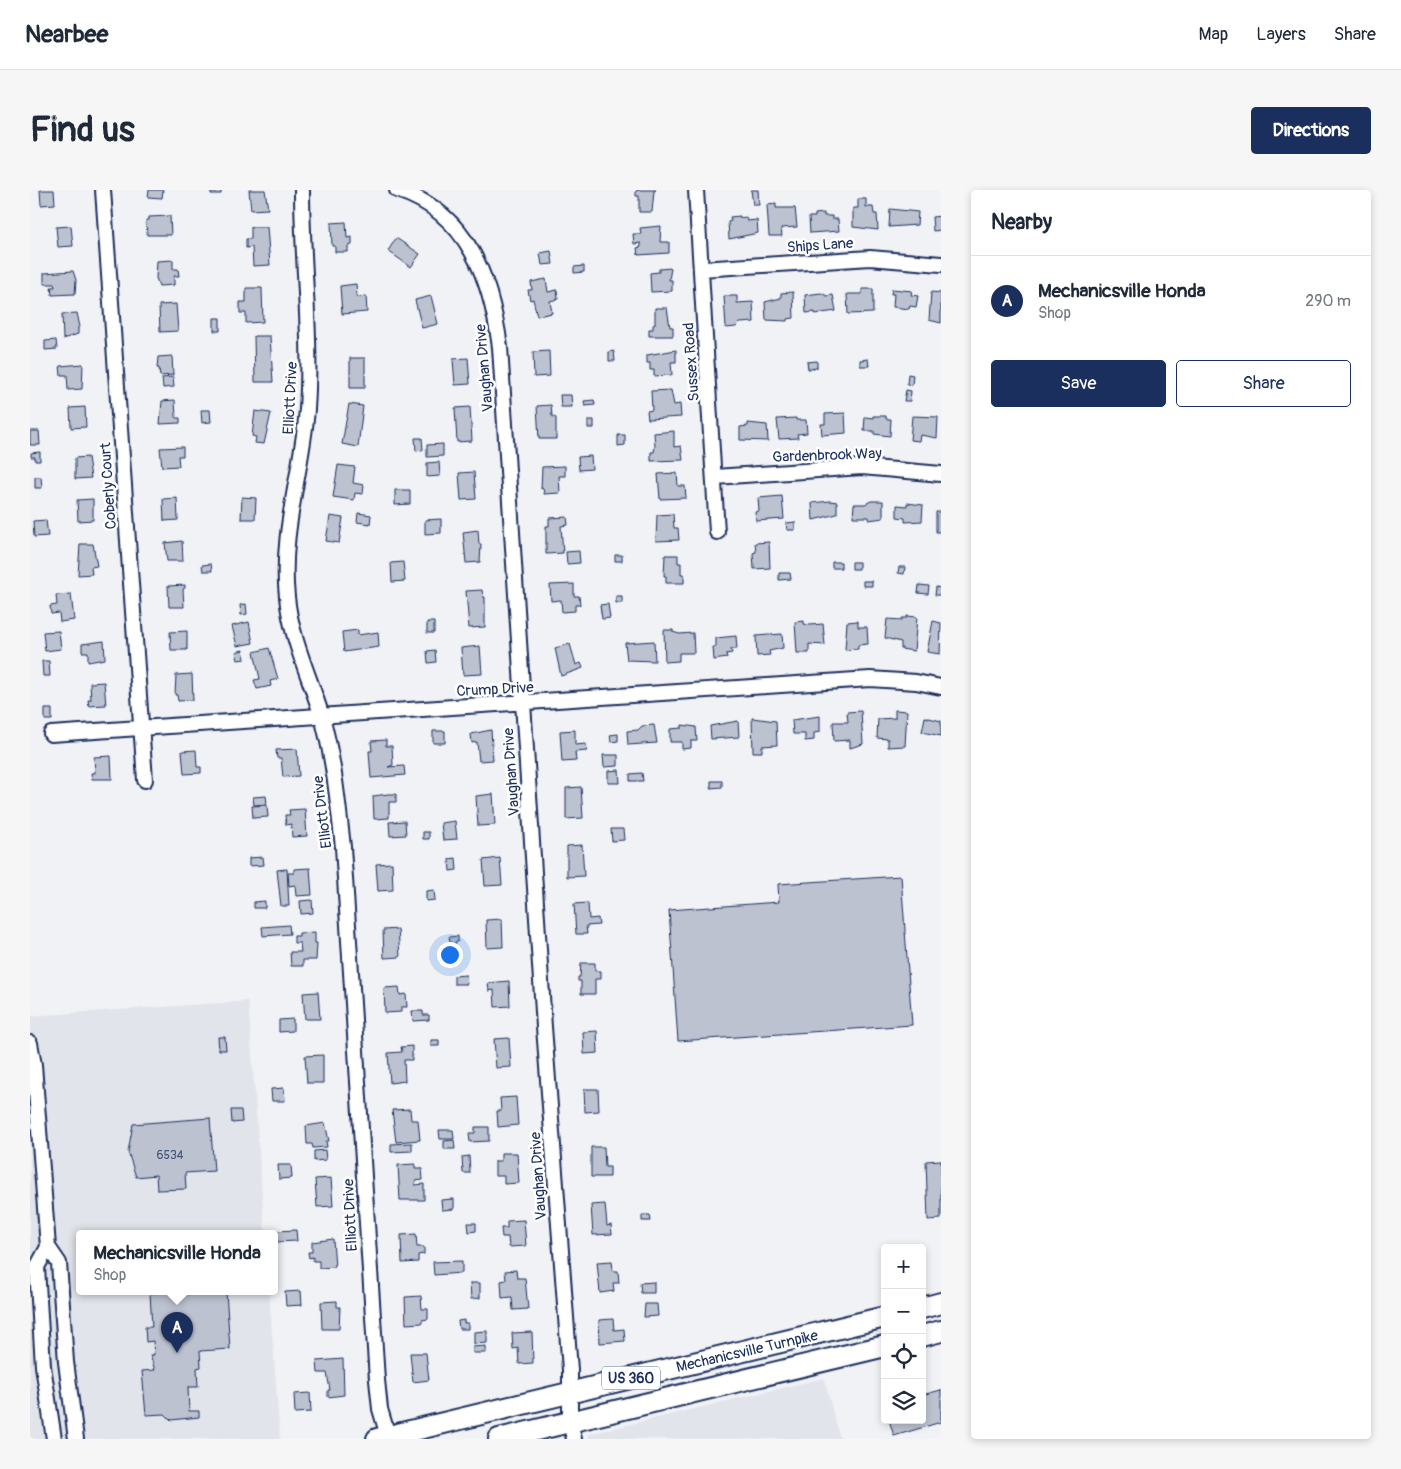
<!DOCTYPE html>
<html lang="en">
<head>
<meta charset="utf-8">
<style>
	:root { --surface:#fff; --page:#f6f6f7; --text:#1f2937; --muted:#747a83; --line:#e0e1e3; --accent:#1b2f5e }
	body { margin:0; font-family:Pangolin,sans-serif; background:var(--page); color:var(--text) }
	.controls { position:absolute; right:15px; bottom:15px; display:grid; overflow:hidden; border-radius:5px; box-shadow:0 2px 8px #0003 }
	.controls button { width:45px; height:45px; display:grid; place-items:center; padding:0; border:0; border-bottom:1px solid var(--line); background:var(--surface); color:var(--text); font:25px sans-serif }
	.you { position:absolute; left:419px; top:764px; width:18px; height:18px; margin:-12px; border:4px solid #fff; border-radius:50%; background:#1a73e8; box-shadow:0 0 0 8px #1a73e833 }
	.badge { display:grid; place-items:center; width:32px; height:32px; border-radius:50%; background:var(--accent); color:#fff; font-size:16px; font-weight:700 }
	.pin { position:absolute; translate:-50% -41px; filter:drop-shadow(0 1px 2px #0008) }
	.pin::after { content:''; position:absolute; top:26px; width:18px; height:15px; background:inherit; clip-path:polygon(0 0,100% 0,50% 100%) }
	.popup { position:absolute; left:46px; top:1040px; width:202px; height:65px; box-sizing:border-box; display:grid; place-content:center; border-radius:5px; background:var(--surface); filter:drop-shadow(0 1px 4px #0005); font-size:16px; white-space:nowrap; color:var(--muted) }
	.popup b { font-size:19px; color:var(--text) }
	.popup::after { content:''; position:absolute; left:50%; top:100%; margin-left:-10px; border:10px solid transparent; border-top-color:var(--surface) }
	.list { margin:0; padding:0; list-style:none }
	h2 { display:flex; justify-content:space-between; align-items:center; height:65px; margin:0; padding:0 20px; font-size:21px }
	h2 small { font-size:16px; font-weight:400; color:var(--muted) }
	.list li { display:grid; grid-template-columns:32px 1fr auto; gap:15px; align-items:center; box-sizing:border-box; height:90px; padding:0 20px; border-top:1px solid var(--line) }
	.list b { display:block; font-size:19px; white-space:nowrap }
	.list p { margin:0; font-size:16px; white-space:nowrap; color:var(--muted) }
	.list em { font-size:16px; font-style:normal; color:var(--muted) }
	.actions { display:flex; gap:10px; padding:15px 20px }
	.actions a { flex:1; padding:11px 0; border:1px solid var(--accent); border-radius:5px; text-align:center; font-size:18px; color:var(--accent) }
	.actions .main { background:var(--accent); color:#fff }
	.icon { flex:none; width:28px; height:28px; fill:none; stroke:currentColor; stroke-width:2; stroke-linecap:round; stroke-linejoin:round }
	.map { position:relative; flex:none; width:911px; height:1249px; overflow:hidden; border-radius:5px }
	header { display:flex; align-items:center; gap:30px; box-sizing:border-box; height:70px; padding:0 25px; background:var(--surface); border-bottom:1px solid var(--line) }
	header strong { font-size:24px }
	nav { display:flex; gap:28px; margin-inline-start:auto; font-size:18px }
	.intro { display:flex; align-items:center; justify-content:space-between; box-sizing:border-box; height:120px; padding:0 30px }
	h1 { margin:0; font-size:35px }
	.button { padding:12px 22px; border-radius:5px; background:var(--accent); color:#fff; font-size:18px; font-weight:700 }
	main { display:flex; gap:30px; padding:0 30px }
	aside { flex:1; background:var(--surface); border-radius:5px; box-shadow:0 2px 8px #0003 }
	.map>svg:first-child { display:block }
</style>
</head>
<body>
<header>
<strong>Nearbee</strong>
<nav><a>Map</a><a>Layers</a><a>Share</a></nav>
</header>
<div class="intro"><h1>Find us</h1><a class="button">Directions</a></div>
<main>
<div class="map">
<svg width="911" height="1249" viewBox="0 0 911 1249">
	<rect width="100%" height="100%" fill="#f1f2f5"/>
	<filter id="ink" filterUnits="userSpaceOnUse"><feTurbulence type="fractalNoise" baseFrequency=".02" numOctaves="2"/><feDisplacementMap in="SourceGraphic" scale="10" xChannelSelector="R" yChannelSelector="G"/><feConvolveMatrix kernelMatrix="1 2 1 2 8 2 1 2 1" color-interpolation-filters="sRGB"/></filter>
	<g filter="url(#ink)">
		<path fill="#e1e4ea" d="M218 811 235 1044H49V1102H239L250 1249H0V826Z
			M794 1188 810 1249H558L559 1244Z"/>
		<path fill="#bcc2d0" stroke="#1b2f5e" d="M10 0H24L25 14 11 15Z
			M119 0H133L132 8 118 7Z
			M181 0H191V4H181Z
			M219 0H235L238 19 221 20Z
			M609 0H626L624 1 622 22H609V6H606V1Z
			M721 0H728L729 15H723Z
			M828 9H836V17H843L844 24H847L848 40 823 37V18H828Z
			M746 14V18H765L767 37 751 38 752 46H739L737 15Z
			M860 19 888 22 887 35 859 37Z
			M794 23V26H802V29H808L809 41 780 43 779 27H785V24Z
			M140 26 141 45H117L116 30H119V27Z
			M710 26V28L716 27 717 31 727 30 728 43 699 49 698 32 701 31 700 27Z
			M911 26V40L903 41 902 27Z
			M316 32 317 48 322 47V55L318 56V62H305V56H302L301 33Z
			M41 36 43 56 28 57 26 37Z
			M631 36 630 52H639V63L608 65 607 58 611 57V53L604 54 603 44H611L610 38Z
			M221 37H237L240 75 223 76 222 57 216 58V49H221Z
			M366 48 390 64 381 77 358 61Z
			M521 61 523 74 512 75 510 63Z
			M143 70V79H148L149 86H144V95L129 96 126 88 127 71Z
			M554 76V82L544 83V77Z
			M641 78 639 90H642V101L621 102 620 83 629 82V79Z
			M43 81 46 90 45 104 22 105 21 97H25L24 94H14V83Z
			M516 89 518 102 527 100 528 109 520 111 522 123 507 126 503 109 500 110 498 100H502L501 92Z
			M326 94 327 107 336 106 337 122 312 124 310 96Z
			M216 98H232L233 132 216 133V123H210V112H216Z
			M832 99H843V123L818 124 817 104H832Z
			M862 99 882 101 881 105 888 106 886 117 880 116 879 119 863 117 864 104H861Z
			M763 102 764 128 757 129V131L736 130 735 112 751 108V103Z
			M901 102 911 103V133L899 130Z
			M791 103 797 106 803 105 806 121 785 124V122L776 123 775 105Z
			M401 106 408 134 392 138 385 110Z
			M694 106H707V113L723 112 724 132 710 133 706 137 696 138Z
			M146 114 148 141 130 142 129 115Z
			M625 118H637L640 137H643V146H619V139H623V135L625 134Z
			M47 123 50 137H48V144L33 149 32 124Z
			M184 128H190V141H184Z
			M224 146H240L243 192H225Z
			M26 150 27 159 15 160V151Z
			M646 160V172H641L642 185 624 186V180H620V173H617V165Z
			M519 161 520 186 504 187 503 162Z
			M584 161 585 171H579V162Z
			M142 166 143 185 130 186 129 178H127L128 167Z
			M320 168H335V198H320Z
			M438 168 440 194 425 195 423 169Z
			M838 169 839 176H830V170Z
			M787 171V178L778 179 777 172Z
			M53 174 52 199 38 200 37 185H31L30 176Z
			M878 184 883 185 882 195 877 194Z
			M143 187 144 197 133 198 132 188Z
			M641 200 644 215 650 214 651 227 618 229 617 221 622 220 621 201Z
			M876 200 881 201 880 211H874Z
			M530 205H541L542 217H531Z
			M145 210 146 228H150V233L130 234 132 211Z
			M564 210 565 215 555 216 554 211Z
			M319 214 333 216 328 257 312 254Z
			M521 215 522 226 526 228V249H509L507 216Z
			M55 217 56 237 41 238 40 218Z
			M440 217 442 251 427 252 425 218Z
			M171 220H180L181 232 172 233Z
			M225 221 241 223 234 254 225 253 226 247 222 246Z
			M815 223 816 243 792 245 791 234H795V224Z
			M843 226H856V229H861L860 246 844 244V241H834L835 227 843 228Z
			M882 226 908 227 907 248 890 245 889 251 880 250Z
			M766 228V230H776L777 243 767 244 768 248 749 249 747 229Z
			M558 230H564V238H558Z
			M718 233 737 235 738 251 710 250V237L718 236Z
			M0 241H9L10 255H0Z
			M644 241V257L651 256 653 270 621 271V262H624L625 256 624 243Z
			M588 245H595V255L588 256Z
			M385 248H392L393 260 386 261Z
			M413 254V266L397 267V255Z
			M153 257V266H148L149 276 132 277 130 258Z
			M10 262V271H5V267H1V263Z
			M561 266 562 279 549 280 548 267Z
			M58 267 61 288 45 289V268Z
			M409 272 410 286 397 287V273Z
			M308 275 325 277 323 293 334 295 333 304 325 303 324 310 303 307Z
			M535 276V286H529L530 303 514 304 513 298 511 299 512 277Z
			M444 282 446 309 431 310 429 283Z
			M647 283 648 296H655L656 308 630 309 628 284Z
			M5 287H11L12 298H5Z
			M365 300H380V314L365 315Z
			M752 306 754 329 726 331 725 322 729 321 728 308Z
			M212 307 226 308 225 329H211Z
			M147 308 148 330 134 331 133 309Z
			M63 309V330L48 331 47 310Z
			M800 311 807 312V324L783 330 782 313Z
			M841 311H853V328L839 330V327H823L824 314H835Z
			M877 313 893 315 892 331 875 332V328L867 327V315L877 316Z
			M906 322H911V342H906Z
			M328 323 341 325 340 334 327 332Z
			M643 324 644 338H648L649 350 626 351 627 325Z
			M300 326 313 328 309 353 296 351Z
			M537 327 538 335 531 336 533 363 516 364V336H519V328Z
			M411 329V343L395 344V330Z
			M16 330 18 346 4 347 3 331Z
			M765 332V340H757L756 333Z
			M448 340 449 354H451L450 372 436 373 433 342Z
			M152 351 153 371H137L135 353Z
			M739 352 740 378 724 379 723 363 726 362 725 353Z
			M50 354H63L67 376 61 377 62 384 48 385Z
			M549 361 550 373 537 374 536 362Z
			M585 365H592V371H585Z
			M635 365H648V373H651V384H654V393H636V386H634Z
			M373 372 375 391 362 392 361 373Z
			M802 372H811V378H802Z
			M822 372H829V379H822Z
			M181 374 182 381H173L172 375Z
			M869 377H875L874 384 868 383Z
			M749 383H760L761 389 749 390Z
			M833 391H842V396H833Z
			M544 394V406H549L550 415H545V421L532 422 531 410 521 411 520 395Z
			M155 395V398L153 399 154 417H139L138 396Z
			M889 395 899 396 898 404 888 403Z
			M906 397 911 398V405H905Z
			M452 400 453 407H455V437L439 438 436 401Z
			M41 404 44 430 30 432 29 423 21 424 20 416 27 415 26 405Z
			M586 406H592V413H586Z
			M216 414 217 424 211 425 210 415Z
			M578 414 580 428 572 429 570 415Z
			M877 426 887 427 884 461 871 459V452L855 448 857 429 872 430V428H877Z
			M774 431V434L780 435 793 434 795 455 779 454V463H767L765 432Z
			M828 431V437H837L838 454 828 455V459L815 460 817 432Z
			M903 431 911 433 910 464 897 462Z
			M219 432 223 453 207 456 202 436Z
			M397 432H404V443H397Z
			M328 440V445L348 442 349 457 314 462 312 442Z
			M634 440H643V442L649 444 663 443 664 463H649V471L635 472Z
			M29 441 31 459 15 461 13 442Z
			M157 441V460H141L140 442Z
			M752 444 753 458 739 461 740 465 727 466 726 446Z
			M706 446 707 459H701L702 463 696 464 697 468 684 470 683 457H686V448Z
			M74 451 75 469 58 472V462H52V454Z
			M624 451 625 471 597 470 595 453Z
			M540 454 546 475 551 473 553 478 531 486 525 458Z
			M450 456 452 484 433 485 431 458Z
			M239 458 248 489 240 491 241 496 227 499 224 490 230 489 224 462Z
			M213 460 215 469 208 470 206 462Z
			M405 460 406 472 398 473 397 461Z
			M12 471H19L20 486H13Z
			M162 484 163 510 148 511 147 505H145L146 485Z
			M74 492 76 515 59 516 58 510H61L60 493Z
			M15 519H22V530H15Z
			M865 520 877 521 875 556 858 557V549L847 548 848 529 865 528Z
			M831 521 833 554 820 558V550L804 551 803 532H818L817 522Z
			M790 526V542L784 543V550L775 551V544H763L762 530Z
			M895 527 911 531V546L892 542Z
			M722 528 746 531 747 555 732 556V562H723Z
			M708 531 709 547 681 549 680 536Z
			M624 535 627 553 598 555 597 541 608 540 612 536Z
			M652 535 666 537 667 551H661V558L652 559V552H640V539L652 538Z
			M461 540 463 570 449 571 447 552 442 553 441 544Z
			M545 540V555L556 554 557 561 545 562 546 571 532 572 530 541Z
			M403 541H415V553H403Z
			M588 544V551L581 552 580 545Z
			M356 550V556H362L363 575 358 577 374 576 375 585 341 588 339 561H342L341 551Z
			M267 559 269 586 253 587 251 568H247L246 560Z
			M166 560 167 577H171V583L154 584 152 561Z
			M573 565H588V576L574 577Z
			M81 566 82 589H62L61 583H65L64 567Z
			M589 580 590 593H578V581Z
			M612 583 613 591H600V584Z
			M681 591H692V597L681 598Z
			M551 597 553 628 536 629V598Z
			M358 604H366V612H359V628L344 629 343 606Z
			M463 604 465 635 448 636 446 606Z
			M236 606 237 614 224 615 223 607Z
			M237 615 238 627 223 628 222 616Z
			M275 619 277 646 262 647 261 634 256 635 255 625H260L259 620Z
			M375 631 376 645 360 646 359 632Z
			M425 631 427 649 413 650 411 633Z
			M581 639H593L594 650 582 651Z
			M393 642H399V649H393Z
			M552 655 554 686 537 687V656Z
			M233 667 234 675 219 676V668Z
			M426 668 427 680 420 681 419 669Z
			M470 668 472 695 455 696 453 670Z
			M362 673 363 700 348 701 346 674Z
			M280 678 282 705 266 706 265 695 259 696 258 683H264V679Z
			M257 679 259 716H251L247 680Z
			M871 686 882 835 648 851 639 720 749 712 748 694Z
			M404 700 405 710 396 711V701Z
			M282 710 283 723 271 724 270 711Z
			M235 711V718H224V712Z
			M558 713 559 729 568 728 569 735 556 736 557 744H546L544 714Z
			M472 729 473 757 457 758 456 730Z
			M259 735 260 744 233 746 232 737Z
			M368 739 370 767 354 768 353 740Z
			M285 742V753H287L286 770H273V776H261L260 762H271L270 753H264V746H269V743Z
			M428 746V752H425V756L421 757 419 747Z
			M428 760V768L421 769 420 761Z
			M551 773H565V781H571V789H565V804H551V791H548V787H550Z
			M436 785 437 794H424V786Z
			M479 791 480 816 465 817 464 800 459 801 458 793Z
			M369 797 370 805 376 804 377 817H371V822L355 823 354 798Z
			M288 802 290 829H275L273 803Z
			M382 821H393V825H399V830L383 831Z
			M263 829V841L249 842V830Z
			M567 841 568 863 554 864 553 842Z
			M188 847H195L196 860H189Z
			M479 848 481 877 466 878 464 849Z
			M401 850H409V856H401Z
			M382 856V870H374L375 891 360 893 358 863 372 862 371 857Z
			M293 865V893H277L275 866Z
			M254 898 255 911H242L241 899Z
			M554 899H568L569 921 555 922Z
			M486 907 488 935 468 937 467 921H471L470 908Z
			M380 919 381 930H388L390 950 366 952 362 920Z
			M201 920H211L212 932 202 933Z
			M180 928 184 981 155 983 156 999 127 1000 126 985 106 987 98 962 103 934Z
			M295 933 299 951H296L297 957 283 958 282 954H277L276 936Z
			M445 937H459V951L440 952 439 943H445Z
			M409 940H423L424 949H410Z
			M424 950 425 959H414V951Z
			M382 953V961L361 962V954Z
			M561 957H574L575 977H580V987H561Z
			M295 960 296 970 284 971V961Z
			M471 963H487L489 993 474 994V986H465V971H471Z
			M439 966 440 983H433L432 967Z
			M911 970V1029L898 1030 896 971Z
			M385 974V978H392L393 990 385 991V995L394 994V1010H370L368 975Z
			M248 975H261L262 988 249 989Z
			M301 988 303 1016 287 1017 285 989Z
			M424 1009V1019L412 1020 411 1010Z
			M575 1014 577 1036 581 1035 582 1044 563 1045 561 1015Z
			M612 1025H620L621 1031H612Z
			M494 1030 496 1056 479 1057 478 1047H472L471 1038H477V1031Z
			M438 1033H446V1041L439 1042Z
			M266 1040 267 1051 246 1052V1041Z
			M386 1044 387 1057H394V1064L388 1065V1072L372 1073 371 1045Z
			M303 1049 305 1077 289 1078V1071H283V1067L279 1068 278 1062H282V1052Z
			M432 1071V1083L404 1085 403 1072Z
			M582 1071 583 1081H588L589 1093H583L584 1101 570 1103 567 1072Z
			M486 1080 487 1088H495L498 1119 483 1120 482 1107 472 1108 471 1091 476 1090 475 1081Z
			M624 1092V1103H611L610 1093Z
			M440 1093H450V1108L441 1109Z
			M271 1101 272 1115 256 1116 255 1102Z
			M137 1102H196L200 1159 170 1161 171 1177 167 1178 168 1197H158L159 1221H169V1227L141 1230 135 1224 116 1225 112 1181 125 1180 120 1165H124L123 1151 116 1152 115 1137H122L120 1103Z
			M391 1106 392 1119H398V1129L392 1130V1133L376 1134 375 1107Z
			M307 1111V1117H310L309 1139H292L291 1112Z
			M615 1114H627L628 1126 614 1127Z
			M583 1129 584 1140 594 1139 595 1151 570 1153 569 1130Z
			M434 1130V1133H438V1139H429L428 1131Z
			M457 1141V1153L444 1154V1142Z
			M502 1142 503 1173 489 1174 488 1158 483 1159 482 1143Z
			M456 1156V1163H443V1157Z
			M380 1163H396L399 1190 383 1192Z
			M313 1169 314 1205 298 1207V1200H300L297 1183H288L287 1171Z
			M911 1200V1232L864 1246 859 1230H892V1205Z
			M280 1203 281 1222 265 1223 264 1204Z"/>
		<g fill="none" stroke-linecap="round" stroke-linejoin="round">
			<g stroke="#1b2f5e" stroke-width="18">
				<path id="minor" d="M73 0 115 590
					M272 0C272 73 282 147 277 219 272 282 250 344 257 407 261 449 280 487 292 527 304 570 308 613 313 657L347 1190 350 1219 358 1246
					M367 0C439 23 461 90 470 157L514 837 540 1180V1232L544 1249
					M666 0 687 342
					M671 79 840 68 911 74
					M685 287 832 277 911 284
					M21 544 840 489 886 492 911 497
					M0 853 4 875 18 1057 29 1073 36 1172 46 1249
					M18 1057 7 1077 13 1176 24 1249"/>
			</g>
			<g stroke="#1b2f5e" stroke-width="24">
				<path id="highway" d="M892 1118 911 1113
					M892 1146 911 1141
					M347 1249 855 1127
					M469 1249 855 1156"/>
			</g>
			<use href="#minor" stroke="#fff" stroke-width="14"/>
			<use href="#highway" stroke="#fff" stroke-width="20"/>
		</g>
	</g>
	<g text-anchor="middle" stroke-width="5" stroke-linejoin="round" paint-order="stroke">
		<g font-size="12" fill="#43547a">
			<text x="140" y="969">6534</text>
		</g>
		<rect fill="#fff" stroke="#5f6d8e" stroke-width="1" x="572" y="1176.5" width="58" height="23" rx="4"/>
		<g font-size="14" font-weight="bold" fill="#1b2f5e">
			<text x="601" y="1193">US 360</text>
		</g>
		<g font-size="15" fill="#1b2f5e" stroke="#fff">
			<text transform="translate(790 55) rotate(-4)" y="5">Ships Lane</text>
			<text transform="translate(661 172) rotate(-94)" y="5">Sussex Road</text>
			<text transform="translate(454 178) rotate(-95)" y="5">Vaughan Drive</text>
			<text transform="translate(260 208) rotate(-87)" y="5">Elliott Drive</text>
			<text transform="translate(797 265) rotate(-2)" y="5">Gardenbrook Way</text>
			<text transform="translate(78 296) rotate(-94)" y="5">Coberly Court</text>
			<text transform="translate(465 499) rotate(-3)" y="5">Crump Drive</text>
			<text transform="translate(481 582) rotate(-94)" y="5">Vaughan Drive</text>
			<text transform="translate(292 622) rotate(-97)" y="5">Elliott Drive</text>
			<text transform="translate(508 986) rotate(-94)" y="5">Vaughan Drive</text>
			<text transform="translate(320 1025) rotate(-93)" y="5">Elliott Drive</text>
			<text transform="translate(717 1161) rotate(-13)" y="5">Mechanicsville Turnpike</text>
		</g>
	</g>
</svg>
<div class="controls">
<button>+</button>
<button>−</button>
<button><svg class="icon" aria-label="locate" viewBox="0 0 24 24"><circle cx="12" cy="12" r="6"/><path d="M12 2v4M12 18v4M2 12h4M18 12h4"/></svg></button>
<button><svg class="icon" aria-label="layers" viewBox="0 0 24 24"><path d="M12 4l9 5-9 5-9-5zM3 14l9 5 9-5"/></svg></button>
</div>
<div class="you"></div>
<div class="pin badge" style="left:147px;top:1163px">A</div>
<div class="popup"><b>Mechanicsville Honda</b>Shop</div>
</div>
<aside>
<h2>Nearby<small></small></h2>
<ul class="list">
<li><span class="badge">A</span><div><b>Mechanicsville Honda</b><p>Shop</p></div><em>290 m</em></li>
</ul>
<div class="actions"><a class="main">Save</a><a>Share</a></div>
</aside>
</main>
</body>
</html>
